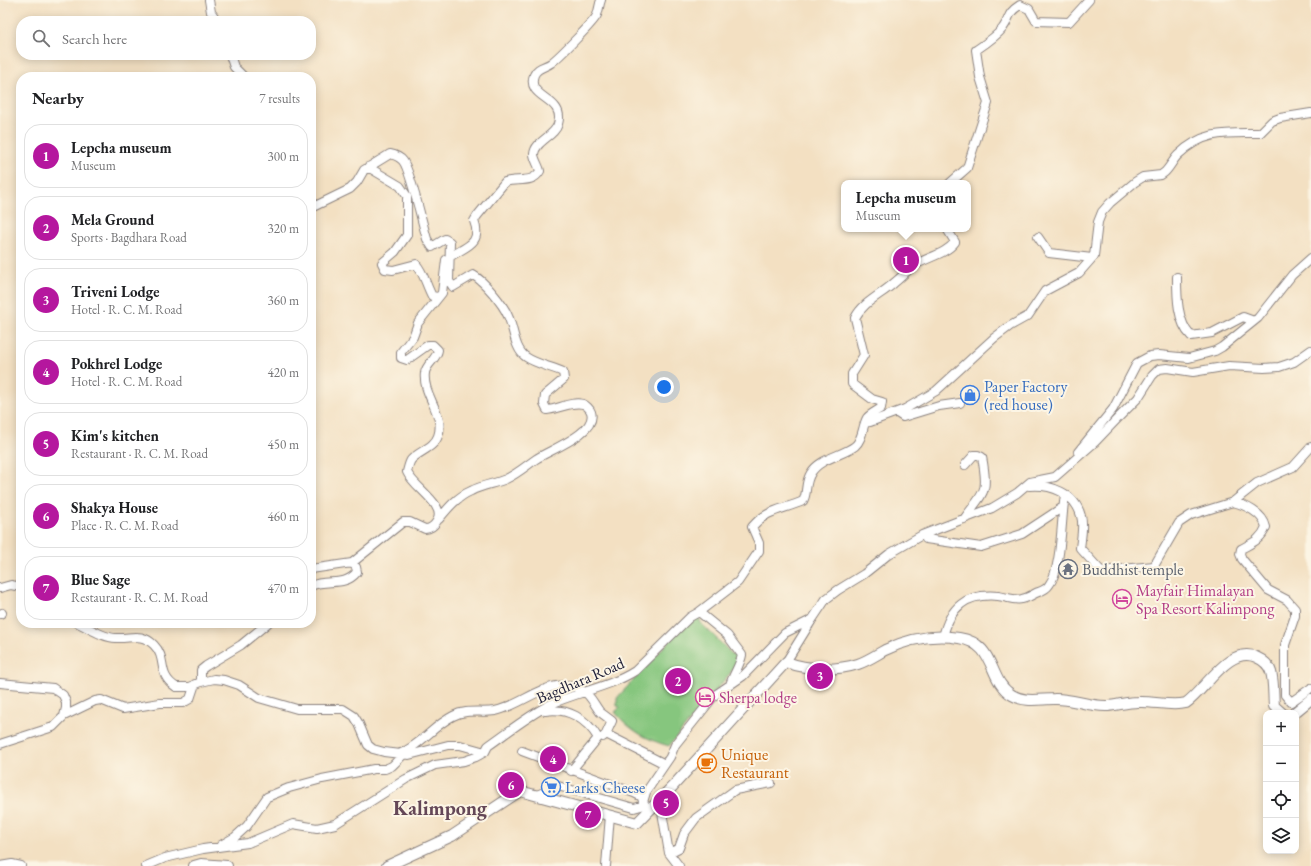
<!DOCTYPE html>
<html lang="en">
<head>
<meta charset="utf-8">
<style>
	:root { --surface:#fff; --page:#f6f6f6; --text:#202124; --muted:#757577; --line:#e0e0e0; --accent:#b5179e }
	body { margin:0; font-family:"EB Garamond",serif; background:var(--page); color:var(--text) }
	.controls { position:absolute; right:12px; bottom:12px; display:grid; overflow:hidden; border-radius:8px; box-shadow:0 2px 10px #0003 }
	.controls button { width:36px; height:36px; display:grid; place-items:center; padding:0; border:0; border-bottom:1px solid var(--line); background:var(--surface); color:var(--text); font:20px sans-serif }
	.you { position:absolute; left:664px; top:387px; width:14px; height:14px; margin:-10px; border:3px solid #fff; border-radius:50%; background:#1a73e8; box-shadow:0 0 0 6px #1a73e833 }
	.badge { display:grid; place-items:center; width:26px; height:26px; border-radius:50%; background:var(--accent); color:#fff; font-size:13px; font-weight:700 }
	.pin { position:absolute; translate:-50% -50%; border:2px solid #fff; box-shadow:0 1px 4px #0006 }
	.popup { position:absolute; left:841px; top:180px; width:130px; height:52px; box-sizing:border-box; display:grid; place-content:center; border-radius:8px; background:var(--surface); filter:drop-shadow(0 1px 3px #0005); font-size:13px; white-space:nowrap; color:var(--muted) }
	.popup b { font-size:15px; color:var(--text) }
	.popup::after { content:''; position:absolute; left:50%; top:100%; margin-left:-8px; border:8px solid transparent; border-top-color:var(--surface) }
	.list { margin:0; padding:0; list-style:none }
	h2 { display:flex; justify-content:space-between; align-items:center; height:52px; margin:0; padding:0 16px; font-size:17px }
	h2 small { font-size:13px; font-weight:400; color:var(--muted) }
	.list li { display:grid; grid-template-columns:26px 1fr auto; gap:12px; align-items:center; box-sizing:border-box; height:64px; margin:0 8px 8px; padding:0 8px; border:1px solid var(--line); border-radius:16px }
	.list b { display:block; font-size:15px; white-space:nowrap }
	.list p { margin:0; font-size:13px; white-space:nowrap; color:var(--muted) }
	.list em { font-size:13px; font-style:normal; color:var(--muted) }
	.icon { flex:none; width:22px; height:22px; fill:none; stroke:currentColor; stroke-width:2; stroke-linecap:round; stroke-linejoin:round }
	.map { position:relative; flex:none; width:1311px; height:866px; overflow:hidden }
	.search { position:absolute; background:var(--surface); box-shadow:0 2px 10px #0003; left:16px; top:16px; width:300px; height:44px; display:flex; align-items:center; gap:10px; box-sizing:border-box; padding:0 14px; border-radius:16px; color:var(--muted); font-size:15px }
	.panel { position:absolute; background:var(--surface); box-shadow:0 2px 10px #0003; left:16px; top:72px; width:300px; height:556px; border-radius:16px }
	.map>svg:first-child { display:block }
</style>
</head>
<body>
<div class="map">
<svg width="1311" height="866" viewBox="0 0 1311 866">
	<rect width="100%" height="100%" fill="#fcf5e5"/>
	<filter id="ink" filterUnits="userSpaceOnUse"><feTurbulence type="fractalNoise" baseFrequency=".025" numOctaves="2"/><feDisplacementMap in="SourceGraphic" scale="8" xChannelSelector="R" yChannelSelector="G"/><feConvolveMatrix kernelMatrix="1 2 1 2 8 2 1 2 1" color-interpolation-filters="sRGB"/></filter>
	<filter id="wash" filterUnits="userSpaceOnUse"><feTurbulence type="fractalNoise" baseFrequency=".012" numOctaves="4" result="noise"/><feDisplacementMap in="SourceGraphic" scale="16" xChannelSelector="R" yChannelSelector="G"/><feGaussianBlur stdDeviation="0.9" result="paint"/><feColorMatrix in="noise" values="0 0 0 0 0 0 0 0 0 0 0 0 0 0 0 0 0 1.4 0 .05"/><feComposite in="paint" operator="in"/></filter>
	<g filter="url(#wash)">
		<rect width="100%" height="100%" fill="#f3e0c2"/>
		<path fill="#86c67e" stroke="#54745c" d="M698 615 701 623 733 655 738 654 737 665 669 746C647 740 629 730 615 712L620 707 617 706V698L691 617Z"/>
	</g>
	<g filter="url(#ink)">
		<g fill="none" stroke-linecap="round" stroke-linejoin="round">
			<g stroke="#8a817e" stroke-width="10">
				<path id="minor" d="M209 0 211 12 217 21
					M230 55 234 67 244 77
					M368 167 400 186 407 196V235L395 252 382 263 385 269 393 270 416 264C424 273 426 285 432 296L438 297
					M950 183 967 168 988 103 980 77 976 50C985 44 996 37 1003 28 1011 17 1006 14 1020 5L1029 9 1036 21 1069 22 1089 0
					M311 208 350 189 357 182 364 170 390 154C395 155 399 156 403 161 410 169 423 226 427 239L432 247 445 239 450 242 449 281 453 287 473 275C484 281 503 304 508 316 514 328 514 349 526 357 536 364 552 367 563 372L564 379 545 395 544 404 547 410C559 409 571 401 583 404 586 405 590 409 591 412 598 433 549 450 536 459 526 466 517 474 506 479 494 484 482 485 471 491 457 497 448 508 439 519
					M1038 237 1049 253 1092 258
					M1177 277C1177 296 1177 322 1191 336L1212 333 1243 317 1254 321
					M897 413 903 417 939 406 960 403
					M870 422 905 409 936 391 994 338 1010 326 1028 316 1045 291 1079 273 1094 256 1098 222 1102 212 1110 203 1135 182 1143 177 1161 175 1165 172C1170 167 1173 160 1178 155 1204 130 1227 133 1260 133L1272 121 1280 118 1311 113
					M1078 452 1113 409 1137 363 1150 356 1159 355 1189 358 1215 351 1222 347 1258 318 1292 275 1311 258
					M1029 486C1051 484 1075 493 1081 516 1084 525 1081 539 1080 548L1101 571 1154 566 1179 523 1191 515 1233 502 1257 483 1293 467 1311 447
					M1233 502C1245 505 1263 513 1266 527 1261 540 1252 543 1241 549L1240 554 1242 559 1268 590 1287 600 1295 609V616L1285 645V695L1291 702 1311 688
					M964 519C984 491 989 494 982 457L978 455H974L965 465
					M926 539 981 547 1022 534 1063 507
					M311 569 352 563 403 522H410L425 529C430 529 434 526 437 521 447 505 413 487 407 472 408 468 409 463 411 460 419 451 434 448 438 436 446 415 422 395 425 373 426 364 437 359 438 350L433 345H428L407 360 401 358V352L413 337 418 323 442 293 446 260C460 247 484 247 474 221L477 216 505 182C517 178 533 184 540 171 539 166 534 159 534 154 535 141 555 136 558 124 566 97 525 99 534 75 537 67 546 67 551 63 558 58 595 21 597 15 599 10 599 5 601 0
					M311 586C327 578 344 588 357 572L356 567 352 563
					M0 588 11 585 21 587
					M699 612 727 635 742 655C740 666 733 674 730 685
					M0 614 2 613
					M78 623C89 628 104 638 116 638 131 639 141 632 154 645 168 659 156 674 176 687H190L201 682 214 679 224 680 239 685 259 698 297 709H343L354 716 359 724 368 745 373 749 384 752 409 755 448 745H460L485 752
					M943 637C950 607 966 593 998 596 1006 597 1015 601 1022 599 1027 598 1032 595 1036 593 1041 591 1046 590 1049 585 1062 569 1061 517 1065 495
					M786 662 812 620 826 599 838 590 864 574 889 554 922 535 992 508 1017 493 1030 482 1055 477 1095 442 1120 416 1138 398 1152 376 1159 369 1167 368 1193 372 1229 366 1264 368 1279 367 1294 362 1311 350
					M201 682V670L206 666 241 645 268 623
					M0 683 53 688 63 695 66 702V708L64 716 53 727 0 744
					M545 711C567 707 587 719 598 738L571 771
					M64 716 95 701 101 700 123 709 160 703H183L190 699 195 684
					M603 737 606 734 665 764
					M522 751 634 793 642 797 643 802
					M399 754C420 746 433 726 453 716 466 709 481 713 495 711 525 705 551 673 583 691 590 694 595 706 600 712 604 715 608 718 612 721L606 734
					M537 795 558 786 634 808 645 805
					M655 805 662 812 669 853 679 866
					M649 810 643 802 646 792 670 757 675 745 715 695 743 676 785 633 811 620
					M221 845 235 837 247 826 267 797 289 788 322 779 374 769H385L392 766 404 754
					M669 853 679 848 684 834 696 818 735 790 771 783
					M0 866 12 864 21 866
					M146 866 165 858 203 849 248 843 293 824 317 828 335 824 406 779 435 765 464 761 476 757 485 752 488 746C508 732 528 716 549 705 577 692 610 687 635 671L690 617 699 612 738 582 759 551V543L752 527C767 509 783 510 803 501 808 493 804 484 811 473 820 458 842 456 855 446 863 439 862 427 867 418 870 414 877 411 881 408L882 402 872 399 852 384V374L864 355 855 318C863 302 881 295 894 283 902 277 907 270 915 265 928 257 946 254 955 242L947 229
					M606 866 610 815"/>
			</g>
			<g stroke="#8a817e" stroke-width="12">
				<path id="major" d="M1294 713 1311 699
					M194 866 201 864 227 866
					M387 866 452 836 520 791 637 823 673 786 786 662C808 670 836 671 858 664 867 661 876 655 885 650 908 639 934 634 959 638 997 644 987 680 1012 695 1025 703 1040 699 1054 699 1072 698 1089 707 1108 706 1118 705 1128 702 1138 702 1154 701 1171 707 1186 703 1206 689 1229 645 1256 657 1263 660 1269 665 1271 672 1274 683 1273 695 1274 706L1282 713"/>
			</g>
			<use href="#minor" stroke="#fff" stroke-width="8"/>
			<use href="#major" stroke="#fff" stroke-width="10"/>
		</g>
	</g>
	<defs>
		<g id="shop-ring" transform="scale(1)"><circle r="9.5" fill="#fcf5e5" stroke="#3f7fe0" stroke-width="1.5"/><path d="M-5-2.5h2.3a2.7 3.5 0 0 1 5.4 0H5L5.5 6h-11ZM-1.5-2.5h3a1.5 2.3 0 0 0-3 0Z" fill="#3f7fe0"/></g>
		<g id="temple-ring" transform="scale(1)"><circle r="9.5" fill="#fcf5e5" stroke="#6b7280" stroke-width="1.5"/><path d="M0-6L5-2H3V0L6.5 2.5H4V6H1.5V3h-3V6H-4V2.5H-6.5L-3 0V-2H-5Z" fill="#6b7280"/></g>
		<g id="hotel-ring" transform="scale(1)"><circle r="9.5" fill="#fcf5e5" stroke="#d1479c" stroke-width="1.5"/><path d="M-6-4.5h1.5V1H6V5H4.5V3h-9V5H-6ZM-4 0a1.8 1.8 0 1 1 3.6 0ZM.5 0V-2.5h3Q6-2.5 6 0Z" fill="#d1479c"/></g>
		<g id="cafe-ring" transform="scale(1)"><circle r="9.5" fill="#fcf5e5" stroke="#e8710a" stroke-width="1.5"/><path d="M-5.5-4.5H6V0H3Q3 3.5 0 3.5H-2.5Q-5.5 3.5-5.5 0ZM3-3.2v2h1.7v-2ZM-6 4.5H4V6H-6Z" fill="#e8710a"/></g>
		<g id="supermarket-ring" transform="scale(1)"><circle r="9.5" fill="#fcf5e5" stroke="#3f7fe0" stroke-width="1.5"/><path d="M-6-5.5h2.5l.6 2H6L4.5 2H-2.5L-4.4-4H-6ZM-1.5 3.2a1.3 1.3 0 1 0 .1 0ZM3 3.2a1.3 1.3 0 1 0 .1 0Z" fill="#3f7fe0"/></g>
	</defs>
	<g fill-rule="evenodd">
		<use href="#shop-ring" x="970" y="395"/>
		<use href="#temple-ring" x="1068" y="569"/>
		<use href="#hotel-ring" x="1122" y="599"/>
		<use href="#hotel-ring" x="705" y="697"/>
		<use href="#cafe-ring" x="707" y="763"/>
		<use href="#supermarket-ring" x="551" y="787"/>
	</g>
	<g text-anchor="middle" stroke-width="4" stroke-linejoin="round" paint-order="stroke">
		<g font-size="16" fill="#366cbe" stroke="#fcf5e5" text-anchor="start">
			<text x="984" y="392">Paper Factory<tspan x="984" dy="18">(red house)</tspan></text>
			<text x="565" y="793">Larks Cheese</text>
		</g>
		<g font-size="16" fill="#5b616d" stroke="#fcf5e5" text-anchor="start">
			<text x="1082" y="575">Buddhist temple</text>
		</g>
		<g font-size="16" fill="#b23c85" stroke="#fcf5e5" text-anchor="start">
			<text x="1136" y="596">Mayfair Himalayan<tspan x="1136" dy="18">Spa Resort Kalimpong</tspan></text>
			<text x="719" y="703">Sherpa lodge</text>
		</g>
		<g font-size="16" fill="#22223b" stroke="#fcf5e5">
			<text transform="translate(580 680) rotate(-23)" y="6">Bagdhara Road</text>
		</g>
		<g font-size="16" fill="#c56008" stroke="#fcf5e5" text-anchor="start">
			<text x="721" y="760">Unique<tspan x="721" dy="18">Restaurant</tspan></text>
		</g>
		<g font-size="20" font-weight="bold" fill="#644757" stroke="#fcf5e5">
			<text x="440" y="815">Kalimpong</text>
		</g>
	</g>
</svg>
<div class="controls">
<button>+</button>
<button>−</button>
<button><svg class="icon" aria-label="locate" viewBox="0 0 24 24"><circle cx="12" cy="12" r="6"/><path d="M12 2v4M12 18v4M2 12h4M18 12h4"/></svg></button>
<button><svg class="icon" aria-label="layers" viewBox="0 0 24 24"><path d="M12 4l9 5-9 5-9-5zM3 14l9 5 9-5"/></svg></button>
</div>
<div class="you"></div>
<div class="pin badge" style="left:906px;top:260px">1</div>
<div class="popup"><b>Lepcha museum</b>Museum</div>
<div class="pin badge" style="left:678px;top:681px">2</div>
<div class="pin badge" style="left:820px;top:676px">3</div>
<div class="pin badge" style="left:553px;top:759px">4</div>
<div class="pin badge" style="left:666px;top:803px">5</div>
<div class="pin badge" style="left:511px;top:785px">6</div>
<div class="pin badge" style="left:588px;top:815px">7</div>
<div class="search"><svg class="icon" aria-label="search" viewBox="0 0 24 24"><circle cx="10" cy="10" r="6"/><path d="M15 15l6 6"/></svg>Search here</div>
<section class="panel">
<h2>Nearby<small>7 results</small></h2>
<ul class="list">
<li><span class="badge">1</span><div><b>Lepcha museum</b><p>Museum</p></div><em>300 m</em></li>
<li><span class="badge">2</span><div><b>Mela Ground</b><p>Sports · Bagdhara Road</p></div><em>320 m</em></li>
<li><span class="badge">3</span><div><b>Triveni Lodge</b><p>Hotel · R. C. M. Road</p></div><em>360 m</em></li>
<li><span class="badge">4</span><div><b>Pokhrel Lodge</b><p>Hotel · R. C. M. Road</p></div><em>420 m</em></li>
<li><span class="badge">5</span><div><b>Kim's kitchen</b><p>Restaurant · R. C. M. Road</p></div><em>450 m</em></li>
<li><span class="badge">6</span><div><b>Shakya House</b><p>Place · R. C. M. Road</p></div><em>460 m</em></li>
<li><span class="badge">7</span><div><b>Blue Sage</b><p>Restaurant · R. C. M. Road</p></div><em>470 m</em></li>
</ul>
</section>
</div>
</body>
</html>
